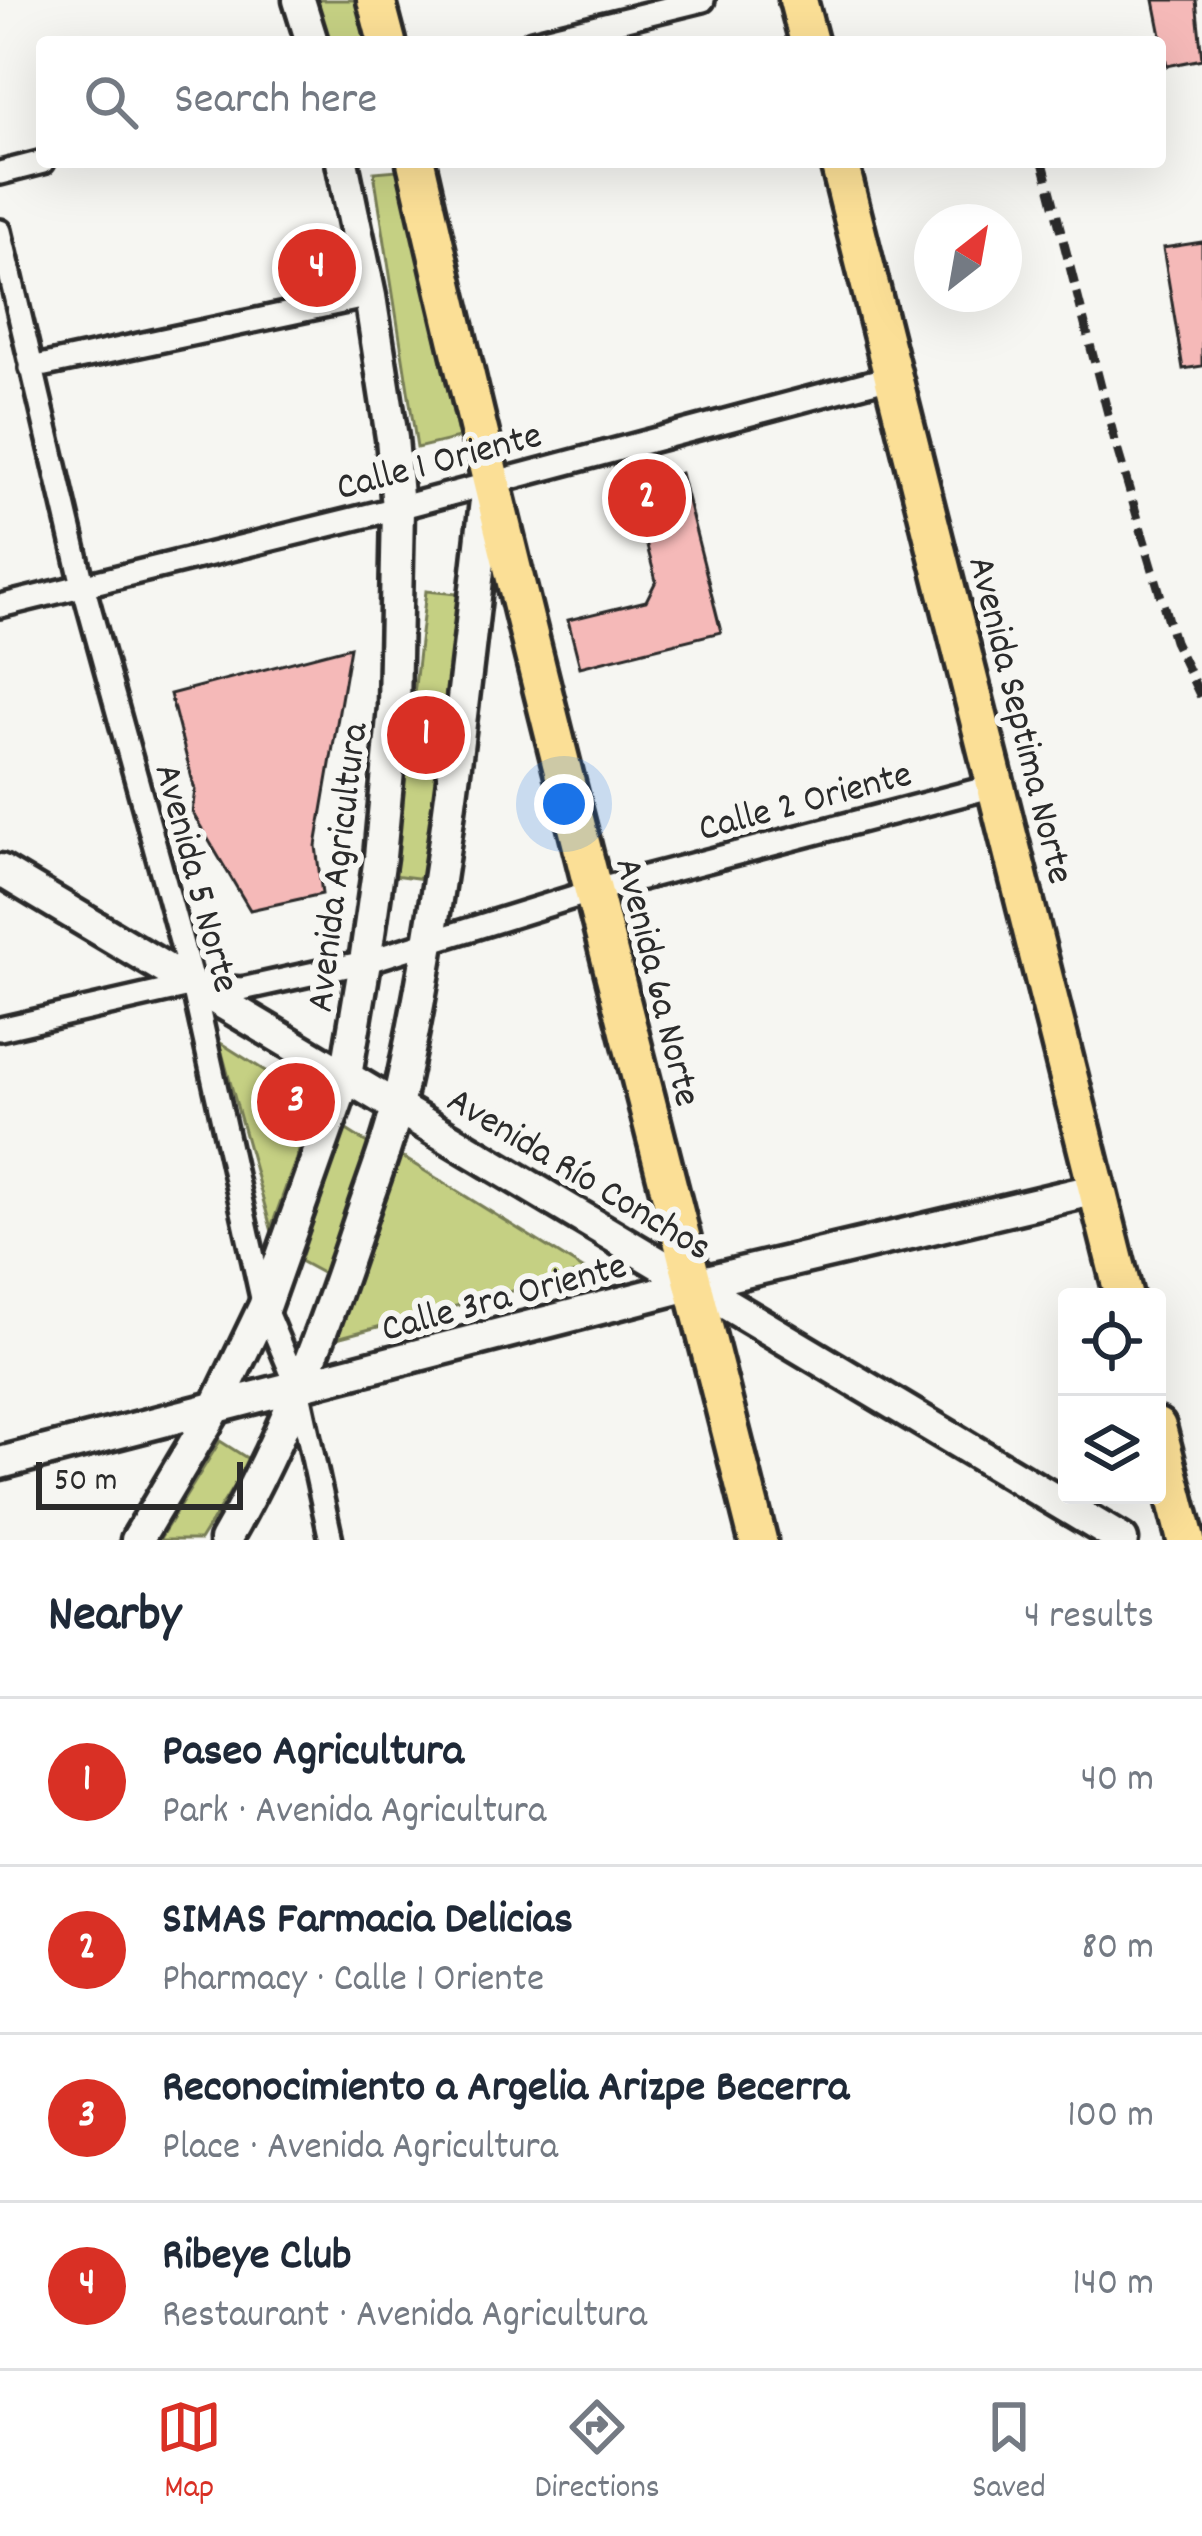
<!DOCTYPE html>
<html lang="en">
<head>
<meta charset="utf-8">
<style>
	:root { --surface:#fff; --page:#f2f2f3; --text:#1f2937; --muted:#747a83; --line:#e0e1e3; --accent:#d93025 }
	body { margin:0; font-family:Dekko,sans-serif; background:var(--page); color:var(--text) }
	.controls { position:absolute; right:36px; bottom:36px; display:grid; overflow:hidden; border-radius:12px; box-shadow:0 12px 48px #0002 }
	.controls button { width:108px; height:108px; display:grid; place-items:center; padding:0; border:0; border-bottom:3px solid var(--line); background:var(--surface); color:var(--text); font:60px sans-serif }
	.compass { position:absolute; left:914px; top:204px; width:108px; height:108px; border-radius:50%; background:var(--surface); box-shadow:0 12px 48px #0002; rotate:31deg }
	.scale { position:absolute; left:36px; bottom:30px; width:207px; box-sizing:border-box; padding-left:12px; border:6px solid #2b2b2b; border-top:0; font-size:33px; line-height:42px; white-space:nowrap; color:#2b2b2b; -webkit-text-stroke:9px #f6f6f2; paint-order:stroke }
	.you { position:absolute; left:564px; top:804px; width:42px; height:42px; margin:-30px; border:9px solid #fff; border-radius:50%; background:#1a73e8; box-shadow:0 0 0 18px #1a73e833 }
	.badge { display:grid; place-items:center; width:78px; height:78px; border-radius:50%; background:var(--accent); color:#fff; font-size:39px; font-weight:700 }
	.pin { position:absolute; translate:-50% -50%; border:6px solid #fff; box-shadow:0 3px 12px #0006 }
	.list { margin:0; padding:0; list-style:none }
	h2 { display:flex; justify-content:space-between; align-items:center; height:156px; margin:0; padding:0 48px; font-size:51px }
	h2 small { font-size:39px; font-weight:400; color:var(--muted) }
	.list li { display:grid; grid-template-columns:78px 1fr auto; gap:36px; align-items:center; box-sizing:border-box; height:168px; padding:0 48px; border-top:3px solid var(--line) }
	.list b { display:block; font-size:45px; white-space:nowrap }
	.list p { margin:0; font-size:39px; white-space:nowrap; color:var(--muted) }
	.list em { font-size:39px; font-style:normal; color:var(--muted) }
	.icon { flex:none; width:66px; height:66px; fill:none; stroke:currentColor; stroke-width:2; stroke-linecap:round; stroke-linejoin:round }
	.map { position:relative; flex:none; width:1202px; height:1540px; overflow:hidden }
	.search { position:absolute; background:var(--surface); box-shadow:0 12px 48px #0002; left:36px; right:36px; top:36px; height:132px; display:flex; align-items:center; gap:30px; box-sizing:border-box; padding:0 42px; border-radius:12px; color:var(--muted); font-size:45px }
	.sheet { height:828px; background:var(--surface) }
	nav { display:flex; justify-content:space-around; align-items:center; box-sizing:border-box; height:168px; border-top:3px solid var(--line); background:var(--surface); font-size:33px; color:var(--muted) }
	nav a { display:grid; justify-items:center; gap:6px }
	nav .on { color:var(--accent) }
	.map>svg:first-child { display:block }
</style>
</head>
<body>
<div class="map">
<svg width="1202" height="1540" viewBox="0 0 1202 1540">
	<rect width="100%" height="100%" fill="#f6f6f2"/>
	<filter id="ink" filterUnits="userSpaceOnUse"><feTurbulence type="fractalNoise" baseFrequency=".00833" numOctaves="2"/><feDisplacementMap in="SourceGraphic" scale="24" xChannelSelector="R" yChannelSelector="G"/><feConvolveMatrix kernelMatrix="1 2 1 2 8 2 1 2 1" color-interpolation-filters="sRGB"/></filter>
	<g filter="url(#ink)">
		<path fill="#c5d083" stroke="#787e57" stroke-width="3" d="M307 0H381L393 42H322Z
			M397 170 459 438 417 448 374 172Z
			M426 591 458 594 425 879 393 875Z
			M219 1042 316 1103 271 1228Z
			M345 1129 370 1145 326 1275 300 1261Z
			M396 1153 586 1271 333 1339Z
			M220 1441 250 1460 200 1540H159Z"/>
		<path fill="#f5b9b8" stroke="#2b2b2b" stroke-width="3" d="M1154 0H1196L1202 59 1167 66Z
			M1202 242V366L1183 369 1163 248Z
			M681 473 721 632 580 667 568 620 646 601 656 581 631 484Z
			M350 647 316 846 322 894 250 910 192 812 195 790 170 694Z"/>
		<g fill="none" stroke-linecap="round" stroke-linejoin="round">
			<g stroke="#2b2b2b" stroke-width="30">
				<path id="minor" d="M532 42 703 0
					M0 173 43 162
					M0 231 83 585 193 985 264 1307 298 1388 331 1540
					M31 368 370 296
					M0 606 398 508 894 376
					M0 1029 193 985 242 989 365 962 596 890 998 785"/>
			</g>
			<g stroke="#2b2b2b" stroke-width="39">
				<path id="secondary" d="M299 0 312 42
					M0 870 1122 1540
					M0 1463 694 1284 1097 1189
					M137 1540 215 1409 264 1307 346 1076 365 962 380 857 394 707 398 508 392 438 370 296 342 162
					M225 1540C283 1440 323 1332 359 1223 372 1183 389 1143 398 1102 444 898 464 690 488 483"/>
			</g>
			<g stroke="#2b2b2b" stroke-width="45">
				<path id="primary" d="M376 0 387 42
					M798 0 809 42
					M416 162C521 623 643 1081 758 1540
					M839 162 1124 1297
					M1157 1427 1186 1540"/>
			</g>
			<use href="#minor" stroke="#f6f6f2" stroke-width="21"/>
			<use href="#secondary" stroke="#f6f6f2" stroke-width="30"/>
			<use href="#primary" stroke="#fbdf96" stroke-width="36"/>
			<path stroke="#2b2b2b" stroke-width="9" stroke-dasharray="18 9" stroke-linecap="butt" d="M1043 162 1116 445 1174 641 1202 699"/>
		</g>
	</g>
	<g text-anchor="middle" stroke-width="12" stroke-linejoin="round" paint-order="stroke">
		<g font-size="39" fill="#2b2b2b" stroke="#f6f6f2">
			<text transform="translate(438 458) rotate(-15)" y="14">Calle 1 Oriente</text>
			<text transform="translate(1024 719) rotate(76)" y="14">Avenida Septima Norte</text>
			<text transform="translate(804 798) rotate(-15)" y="14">Calle 2 Oriente</text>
			<text transform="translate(334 867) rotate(-83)" y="14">Avenida Agricultura</text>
			<text transform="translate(200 877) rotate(75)" y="14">Avenida 5 Norte</text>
			<text transform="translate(661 981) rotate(76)" y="14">Avenida 6a Norte</text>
			<text transform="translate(581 1171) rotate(31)" y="14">Avenida Río Conchos</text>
			<text transform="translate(503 1294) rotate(-15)" y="14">Calle 3ra Oriente</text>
		</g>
	</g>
</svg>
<div class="controls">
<button><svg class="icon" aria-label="locate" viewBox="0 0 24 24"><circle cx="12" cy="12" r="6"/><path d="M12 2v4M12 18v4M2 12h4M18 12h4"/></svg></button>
<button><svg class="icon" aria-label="layers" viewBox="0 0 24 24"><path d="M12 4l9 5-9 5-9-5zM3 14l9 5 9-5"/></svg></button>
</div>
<svg class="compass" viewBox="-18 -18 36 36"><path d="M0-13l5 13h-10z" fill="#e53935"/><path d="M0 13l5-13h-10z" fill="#747a83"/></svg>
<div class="scale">50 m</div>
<div class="you"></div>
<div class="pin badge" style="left:426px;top:735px">1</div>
<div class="pin badge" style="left:647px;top:498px">2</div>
<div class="pin badge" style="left:296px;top:1102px">3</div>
<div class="pin badge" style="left:317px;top:268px">4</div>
<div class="search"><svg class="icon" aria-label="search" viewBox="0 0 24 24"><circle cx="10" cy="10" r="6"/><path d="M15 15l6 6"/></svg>Search here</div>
</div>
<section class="sheet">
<h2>Nearby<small>4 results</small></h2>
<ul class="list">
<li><span class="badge">1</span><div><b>Paseo Agricultura</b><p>Park · Avenida Agricultura</p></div><em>40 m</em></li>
<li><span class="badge">2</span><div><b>SIMAS Farmacia Delicias</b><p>Pharmacy · Calle 1 Oriente</p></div><em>80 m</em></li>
<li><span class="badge">3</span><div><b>Reconocimiento a Argelia Arizpe Becerra</b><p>Place · Avenida Agricultura</p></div><em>100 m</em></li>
<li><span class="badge">4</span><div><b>Ribeye Club</b><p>Restaurant · Avenida Agricultura</p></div><em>140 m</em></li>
</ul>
</section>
<nav>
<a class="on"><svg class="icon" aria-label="map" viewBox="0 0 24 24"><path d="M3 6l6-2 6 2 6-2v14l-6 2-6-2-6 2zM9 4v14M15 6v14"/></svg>Map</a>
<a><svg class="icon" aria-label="directions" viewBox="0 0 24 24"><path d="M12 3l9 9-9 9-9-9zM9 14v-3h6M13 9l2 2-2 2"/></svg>Directions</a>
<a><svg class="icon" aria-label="saved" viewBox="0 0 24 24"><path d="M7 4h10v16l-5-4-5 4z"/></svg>Saved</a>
</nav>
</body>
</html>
